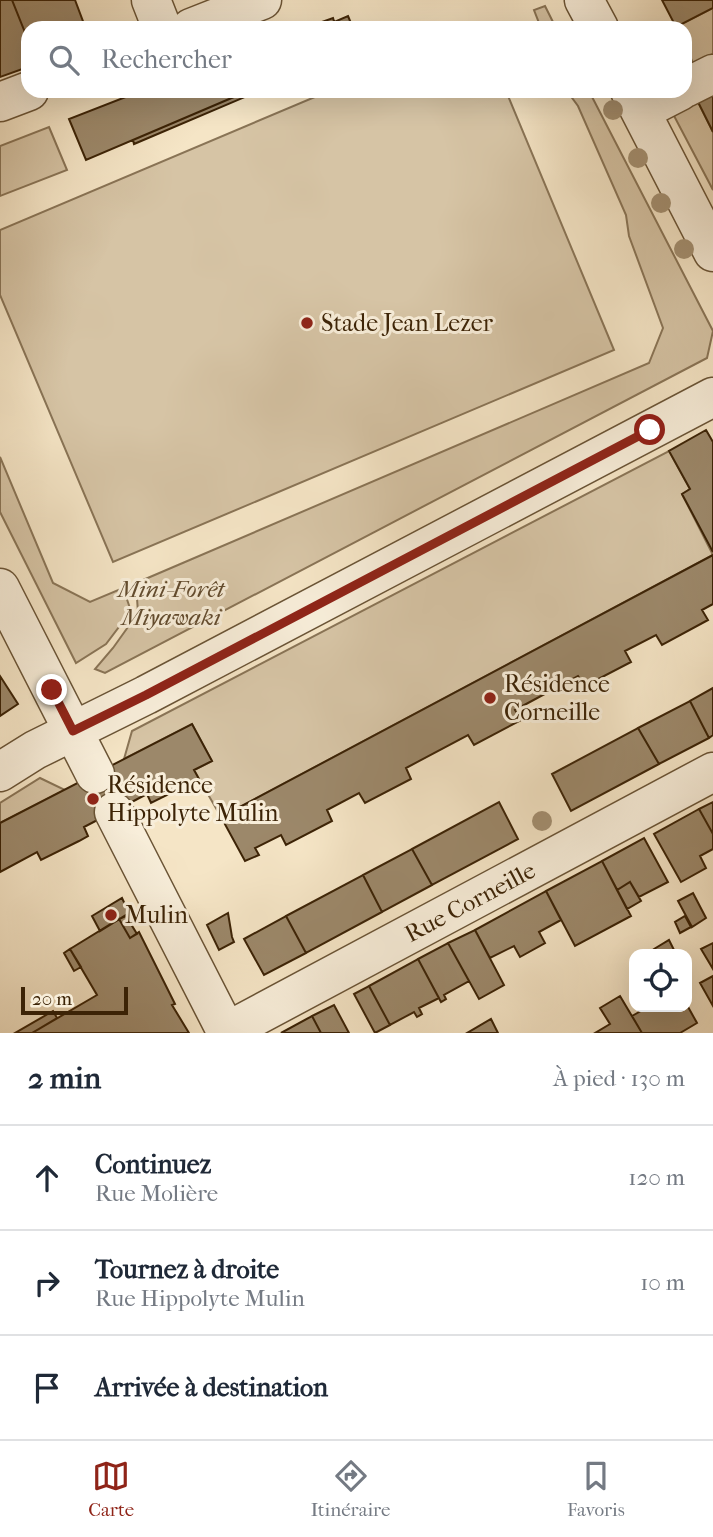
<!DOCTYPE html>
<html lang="fr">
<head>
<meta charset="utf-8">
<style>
	:root { --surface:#fff; --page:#f2f2f3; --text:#1f2937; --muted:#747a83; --line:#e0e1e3; --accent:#8f2418 }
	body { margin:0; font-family:"IM FELL French Canon",serif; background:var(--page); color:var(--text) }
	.controls { position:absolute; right:21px; bottom:21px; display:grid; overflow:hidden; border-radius:14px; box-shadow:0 7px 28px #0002 }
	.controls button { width:63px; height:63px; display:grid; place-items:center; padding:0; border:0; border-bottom:2px solid var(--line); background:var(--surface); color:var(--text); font:35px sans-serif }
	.scale { position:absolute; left:21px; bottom:18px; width:107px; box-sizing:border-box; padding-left:7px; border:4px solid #3c2306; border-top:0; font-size:19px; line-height:24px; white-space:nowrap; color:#3c2306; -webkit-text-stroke:5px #f8eeda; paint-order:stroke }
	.stop { position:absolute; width:21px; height:21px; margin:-16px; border:5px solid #8f2418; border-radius:50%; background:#fff }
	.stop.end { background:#8f2418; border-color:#fff; box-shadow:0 2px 7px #0008 }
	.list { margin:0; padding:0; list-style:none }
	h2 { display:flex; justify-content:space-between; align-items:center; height:91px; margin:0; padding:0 28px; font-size:30px }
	h2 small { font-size:23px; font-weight:400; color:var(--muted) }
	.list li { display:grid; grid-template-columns:46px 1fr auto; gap:21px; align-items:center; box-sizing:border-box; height:105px; padding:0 28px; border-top:2px solid var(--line) }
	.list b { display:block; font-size:26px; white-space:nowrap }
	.list p { margin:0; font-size:23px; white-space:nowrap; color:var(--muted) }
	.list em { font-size:23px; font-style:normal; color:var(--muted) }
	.icon { flex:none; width:38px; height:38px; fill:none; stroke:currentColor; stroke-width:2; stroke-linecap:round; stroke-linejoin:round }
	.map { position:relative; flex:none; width:713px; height:1033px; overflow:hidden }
	.search { position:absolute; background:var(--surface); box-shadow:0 7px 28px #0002; left:21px; right:21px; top:21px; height:77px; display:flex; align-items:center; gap:18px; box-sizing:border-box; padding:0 24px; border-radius:21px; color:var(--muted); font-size:26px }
	.sheet { height:406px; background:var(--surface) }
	nav { display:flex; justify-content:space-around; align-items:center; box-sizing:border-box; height:98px; border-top:2px solid var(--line); background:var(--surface); font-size:19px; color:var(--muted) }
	nav a { display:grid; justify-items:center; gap:4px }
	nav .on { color:var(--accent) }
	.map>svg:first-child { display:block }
</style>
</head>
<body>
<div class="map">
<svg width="713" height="1033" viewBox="0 0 713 1033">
	<rect width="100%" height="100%" fill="#f5e5c6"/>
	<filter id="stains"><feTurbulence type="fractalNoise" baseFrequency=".00286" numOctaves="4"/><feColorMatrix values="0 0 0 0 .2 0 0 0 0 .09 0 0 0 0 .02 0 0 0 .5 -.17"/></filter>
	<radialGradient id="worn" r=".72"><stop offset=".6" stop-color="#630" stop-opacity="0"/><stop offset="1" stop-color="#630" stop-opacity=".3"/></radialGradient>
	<path fill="#d6c4a5" stroke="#897456" stroke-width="2" d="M545 6 556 28H541L534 10Z
		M713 8V54L693 63 685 46V28L676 27Z
		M329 91H506L614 350 113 562 0 295V230Z
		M567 91H589L713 331 707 358 105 673 95 669 113 648 138 613 136 583 649 363 663 328 629 236 626 215 578 106Z
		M697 100 713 132V190L672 112Z
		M49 127 67 170 0 196V146Z
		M669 451 690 489 682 494 713 555 221 817 194 770 212 761 192 724 124 759 132 731Z
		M0 457 53 583 90 602 123 588 131 611 106 644 76 663 0 512Z
		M40 778 65 790 0 823V803Z"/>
	<path fill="#9c886a" stroke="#3c2306" stroke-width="2" d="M0 0H12L28 40V67L0 77Z
		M12 0H75L84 24 74 28H28V40Z
		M662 0H713V8L676 27Z
		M348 16 353 28H336L334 22Z
		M333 18 336 28H305Z
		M141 91H248L86 160 69 119Z
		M248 91H259L134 144 133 140Z
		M713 92V132L697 100Z
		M706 430 713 442V552L682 494 690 489 669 451Z
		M713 555V604L702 610 708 620 662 645 656 635 625 651 631 662 585 686 578 676 515 710 521 720 474 745 468 735 406 768 411 779 365 803 359 793 327 810 332 821 286 845 281 835 255 848 259 855 245 861 221 817Z
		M0 676 18 704 0 716Z
		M713 688V735L709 738 690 701Z
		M690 701 709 738 659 764 638 728Z
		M192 724 212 761 194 770 199 779 151 803 147 794 84 827 88 836 79 841 41 860 37 852 0 872V823Z
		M638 728 659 764 571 811 552 774Z
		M499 802 518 839 432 885 412 849Z
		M713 802V834L699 809Z
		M699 809 713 834V849L700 856 706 868 681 882 654 834Z
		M644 838 668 882 639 897 630 882 617 890 602 861Z
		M412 849 432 885 382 912 363 875Z
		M602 861 631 916 575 946 546 891Z
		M363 875 382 912 306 953 286 916Z
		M630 882 641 901 627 909 617 890Z
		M546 891 561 920 539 932 545 943 520 957 514 946 490 958 475 930Z
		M693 893 706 918 692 927 678 901Z
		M122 898 129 913 100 931 92 916Z
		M228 913 232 937 234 942 219 950 207 925Z
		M126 916 137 934 130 938 119 919Z
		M286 916 306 953 264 975 244 939Z
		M685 916 691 927 680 933 675 922Z
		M119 919 130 938 139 932 175 1004 172 1005 189 1033H32L97 995 70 949Z
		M475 930 504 985 479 999 448 943Z
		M669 940 676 954H657L654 949Z
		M448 943 469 981 444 995 446 999 441 1002 418 959Z
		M713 943V969L701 949Z
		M70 949 81 967 74 971 64 953Z
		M418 959 439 998 419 1008 422 1014 417 1017 414 1012 390 1025 369 986Z
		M713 976V1006L700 983Z
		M369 986 390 1025 375 1033 354 994Z
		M620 996 642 1033H595L610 1024 600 1008Z
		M334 1005 349 1033H321L312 1016Z
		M687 1005 697 1023 680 1033H642L632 1016 648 1007H687Z
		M53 1011 57 1018 32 1033H15Z
		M312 1016 321 1033H281Z
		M491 1019 498 1033H467Z"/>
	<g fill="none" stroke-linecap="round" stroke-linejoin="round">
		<g stroke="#6a5436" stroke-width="41">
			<path id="minor" d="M151 0 162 28
				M584 0 599 28
				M191 28 262 0
				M685 88 713 74
				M630 91 713 252
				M0 102 29 91
				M641 111 680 91
				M0 588 95 774
				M0 772 35 750 146 695 713 397
				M114 812 227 1033
				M226 1032 713 772"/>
		</g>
		<use href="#minor" stroke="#f8eeda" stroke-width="38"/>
	</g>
	<g fill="#a49072">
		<circle cx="613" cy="110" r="10"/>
		<circle cx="638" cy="158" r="10"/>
		<circle cx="661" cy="203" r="10"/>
		<circle cx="684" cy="249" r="10"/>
		<circle cx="542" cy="821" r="10"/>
	</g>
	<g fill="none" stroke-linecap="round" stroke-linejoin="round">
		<path stroke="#8f2418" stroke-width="9" d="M52 690 73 731 146 695 650 430"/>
	</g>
	<g fill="#8f2418" stroke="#f8eeda" stroke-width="2.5">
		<circle cx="307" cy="323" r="7"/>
		<circle cx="490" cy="698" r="7"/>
		<circle cx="93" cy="799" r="7"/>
		<circle cx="111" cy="915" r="7"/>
	</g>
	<g text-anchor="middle" stroke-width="6" stroke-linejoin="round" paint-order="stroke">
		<g font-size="24" fill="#3c2306" stroke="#f8eeda" text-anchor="start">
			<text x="321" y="331">Stade Jean Lezer</text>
			<text x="504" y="692">Résidence<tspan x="504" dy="28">Corneille</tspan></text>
			<text x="107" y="793">Résidence<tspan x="107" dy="28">Hippolyte Mulin</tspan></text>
			<text x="125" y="923">Mulin</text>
		</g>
		<g font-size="24" font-style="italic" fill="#624b2e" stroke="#f8eeda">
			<text x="171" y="597">Mini-Forêt<tspan x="171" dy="28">Miyawaki</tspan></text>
		</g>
		<g font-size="24" fill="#3c2306" stroke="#f8eeda">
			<text transform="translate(470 902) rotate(-28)" y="8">Rue Corneille</text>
		</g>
	</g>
	<rect width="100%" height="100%" filter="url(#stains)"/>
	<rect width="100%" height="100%" fill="url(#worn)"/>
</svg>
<div class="controls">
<button><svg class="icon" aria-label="locate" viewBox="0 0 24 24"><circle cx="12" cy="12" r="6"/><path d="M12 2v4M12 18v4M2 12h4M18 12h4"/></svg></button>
</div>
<div class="scale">20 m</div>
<div class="stop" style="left:650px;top:430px"></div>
<div class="stop end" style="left:52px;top:690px"></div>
<div class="search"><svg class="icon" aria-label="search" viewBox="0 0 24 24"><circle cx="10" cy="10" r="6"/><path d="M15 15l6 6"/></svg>Rechercher</div>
</div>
<section class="sheet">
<h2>2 min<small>À pied · 130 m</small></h2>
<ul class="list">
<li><svg class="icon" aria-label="ahead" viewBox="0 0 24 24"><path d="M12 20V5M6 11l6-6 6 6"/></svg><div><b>Continuez</b><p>Rue Molière</p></div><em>120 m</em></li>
<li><svg class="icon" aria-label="right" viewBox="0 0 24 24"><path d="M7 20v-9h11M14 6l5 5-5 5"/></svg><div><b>Tournez à droite</b><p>Rue Hippolyte Mulin</p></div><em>10 m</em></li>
<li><svg class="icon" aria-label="arrive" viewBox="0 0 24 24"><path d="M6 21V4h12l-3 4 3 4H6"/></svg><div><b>Arrivée à destination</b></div></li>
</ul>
</section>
<nav>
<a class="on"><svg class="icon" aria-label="map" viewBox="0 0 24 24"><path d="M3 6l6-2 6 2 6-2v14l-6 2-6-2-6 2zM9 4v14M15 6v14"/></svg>Carte</a>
<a><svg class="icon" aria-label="directions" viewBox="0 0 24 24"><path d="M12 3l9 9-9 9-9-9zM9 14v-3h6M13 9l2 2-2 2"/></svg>Itinéraire</a>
<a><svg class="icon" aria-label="saved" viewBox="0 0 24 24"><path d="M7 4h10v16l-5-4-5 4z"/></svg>Favoris</a>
</nav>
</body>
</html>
